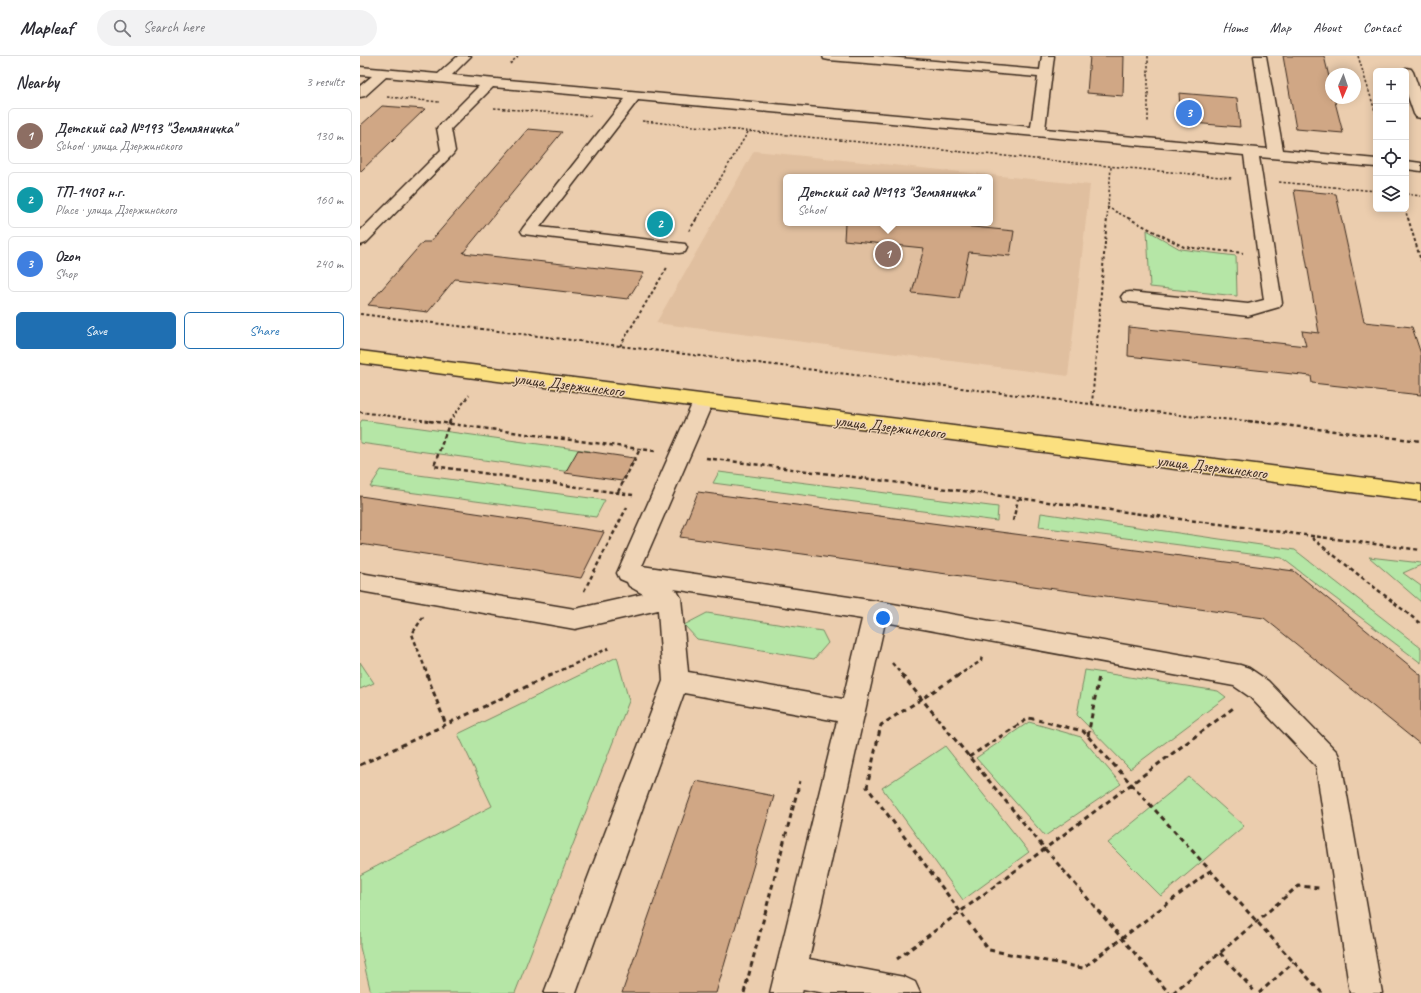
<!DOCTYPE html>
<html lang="en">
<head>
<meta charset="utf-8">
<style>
	:root { --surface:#fff; --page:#f2f2f3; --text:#2b2b33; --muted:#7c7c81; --line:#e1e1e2; --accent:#1f6fb2 }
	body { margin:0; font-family:Caveat,sans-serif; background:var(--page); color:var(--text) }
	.controls { position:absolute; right:12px; top:12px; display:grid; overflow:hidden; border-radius:6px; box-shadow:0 2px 10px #0003 }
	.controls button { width:36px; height:36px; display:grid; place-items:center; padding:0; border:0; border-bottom:1px solid var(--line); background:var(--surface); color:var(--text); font:20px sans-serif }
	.compass { position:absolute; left:965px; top:12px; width:36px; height:36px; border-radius:50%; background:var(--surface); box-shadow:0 2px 10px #0003; rotate:182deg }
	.you { position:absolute; left:523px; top:562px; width:14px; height:14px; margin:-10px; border:3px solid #fff; border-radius:50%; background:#1a73e8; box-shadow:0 0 0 6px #1a73e833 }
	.badge { display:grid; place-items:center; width:26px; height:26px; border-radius:50%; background:var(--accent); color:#fff; font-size:13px; font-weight:700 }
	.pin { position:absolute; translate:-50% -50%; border:2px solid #fff; box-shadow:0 1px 4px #0006 }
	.popup { position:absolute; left:423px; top:118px; width:210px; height:52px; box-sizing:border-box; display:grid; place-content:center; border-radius:6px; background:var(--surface); filter:drop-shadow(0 1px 3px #0005); font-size:13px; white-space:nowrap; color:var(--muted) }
	.popup b { font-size:15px; color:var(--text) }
	.popup::after { content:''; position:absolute; left:50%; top:100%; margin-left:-8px; border:8px solid transparent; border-top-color:var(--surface) }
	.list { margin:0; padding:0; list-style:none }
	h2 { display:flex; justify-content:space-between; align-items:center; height:52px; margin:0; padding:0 16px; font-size:17px }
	h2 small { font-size:13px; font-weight:400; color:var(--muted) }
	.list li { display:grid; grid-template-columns:26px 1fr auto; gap:12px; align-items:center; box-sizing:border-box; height:56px; margin:0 8px 8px; padding:0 8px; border:1px solid var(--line); border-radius:6px }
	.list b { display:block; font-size:15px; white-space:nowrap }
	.list p { margin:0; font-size:13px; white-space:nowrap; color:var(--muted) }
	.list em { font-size:13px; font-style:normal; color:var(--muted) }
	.actions { display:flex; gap:8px; padding:12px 16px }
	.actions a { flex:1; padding:9px 0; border:1px solid var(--accent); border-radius:6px; text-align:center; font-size:14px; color:var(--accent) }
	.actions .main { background:var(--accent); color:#fff }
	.icon { flex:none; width:22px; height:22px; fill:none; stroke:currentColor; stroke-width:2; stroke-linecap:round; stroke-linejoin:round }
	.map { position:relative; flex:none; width:1061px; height:937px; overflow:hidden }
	header { display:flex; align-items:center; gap:24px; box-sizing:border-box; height:56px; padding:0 20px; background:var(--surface); border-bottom:1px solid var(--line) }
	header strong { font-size:19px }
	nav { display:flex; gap:22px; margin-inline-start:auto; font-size:14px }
	.search { width:280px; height:36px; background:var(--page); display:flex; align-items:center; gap:10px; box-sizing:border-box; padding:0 14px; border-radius:22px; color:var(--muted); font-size:15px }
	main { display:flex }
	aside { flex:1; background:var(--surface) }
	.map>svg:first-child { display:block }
</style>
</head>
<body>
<header>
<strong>Mapleaf</strong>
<div class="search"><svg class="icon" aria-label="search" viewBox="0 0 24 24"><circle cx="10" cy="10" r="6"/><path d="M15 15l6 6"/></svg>Search here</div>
<nav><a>Home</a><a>Map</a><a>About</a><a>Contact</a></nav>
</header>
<main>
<aside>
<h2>Nearby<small>3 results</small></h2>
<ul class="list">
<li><span class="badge" style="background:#8d6e63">1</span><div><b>Детский сад №193 &quot;Земляничка&quot;</b><p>School · улица Дзержинского</p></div><em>130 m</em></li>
<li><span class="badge" style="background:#0f9aa8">2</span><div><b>ТП-1407 н.г.</b><p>Place · улица Дзержинского</p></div><em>160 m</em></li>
<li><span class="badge" style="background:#3f7fe0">3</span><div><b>Ozon</b><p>Shop</p></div><em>240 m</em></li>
</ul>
<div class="actions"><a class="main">Save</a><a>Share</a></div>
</aside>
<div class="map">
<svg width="1061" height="937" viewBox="0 0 1061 937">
	<rect width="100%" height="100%" fill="#ebcdae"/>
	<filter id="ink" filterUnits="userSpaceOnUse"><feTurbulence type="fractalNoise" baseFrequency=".025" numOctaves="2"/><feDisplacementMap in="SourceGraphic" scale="8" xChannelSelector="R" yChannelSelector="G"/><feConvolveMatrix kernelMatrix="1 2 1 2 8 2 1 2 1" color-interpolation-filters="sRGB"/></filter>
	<g filter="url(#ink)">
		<path fill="#e0bf9f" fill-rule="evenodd" d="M394 95 730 129 708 320 296 267ZM426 121H630V167H426Z"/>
		<path fill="#b5e6a6" stroke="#788862" d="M787 174 820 193 876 200 877 240 790 231Z
			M2 364 230 395 218 417 0 387V367Z
			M21 414 245 444 236 461 10 431Z
			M359 416 638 451 637 465 353 427Z
			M681 457 935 494 1061 592V607L922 502 679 471Z
			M1009 501 1061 507V509L1043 517 1061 530V546Z
			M347 557 462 575 468 587 454 603 337 583 324 569Z
			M257 601 269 645 155 937H11L0 891V819L132 750 98 678Z
			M0 606 14 627 0 633Z
			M725 614 858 635 866 641 770 713 717 659Z
			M669 666 721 681 761 728 685 780 616 702Z
			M585 690 669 796 603 844 522 732Z
			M829 721 884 770 801 840 748 787Z"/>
		<path fill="#d0a785" stroke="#3b2a1e" d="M730 0H764L763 40 727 37Z
			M923 0H964L971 29V42H974L983 77 936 73Z
			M819 37 877 42 880 71 821 66Z
			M22 50 65 53 0 116V70Z
			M168 73 202 76 103 197 284 217 268 243 95 223 68 256 8 249 63 186H70Z
			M934 134 976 138 1004 266 1052 271 1061 298V339L952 327 951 320 768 300 769 271 946 290 942 275 959 277Z
			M485 167H572L654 175 650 200 609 196 599 242 552 237 564 192 484 184Z
			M218 394 274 402 262 425 205 417Z
			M338 436 934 515 1061 619V689L904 562 320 481Z
			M0 440 244 476 221 522 0 488Z
			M336 725 414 740 356 937H262Z"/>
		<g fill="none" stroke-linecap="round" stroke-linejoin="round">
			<g stroke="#3b2a1e" stroke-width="3">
				<path id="minor" d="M98 0H111L92 19 671 71 678 21 469 4 464 3 463 0H516L680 14 682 0H694L685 73 908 93 894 0H906L923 94 1016 103V111L899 101 922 247 919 251 888 260 770 246 764 245 761 241 764 237 770 236 888 248 904 244 884 99 278 44 180 171 325 188 327 192 325 196 319 197 163 178 161 175 163 172 265 43 133 31 91 73 95 95 93 98 6 187 0 189V175L81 94 77 72 119 30 26 21 5 40 0 41V30L12 20 0 19V11L78 18Z
					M1046 12 1051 13 1053 16 1061 39V62L1056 61 1054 58 1046 35V15H1040Z
					M1046 105 1061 107V115L1046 113Z
					M343 339 350 341 353 346 282 510 516 545 880 609 889 612 908 625 977 696 981 705 1022 937H990L956 710 890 641 874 630 525 566 449 903 544 921 555 926 560 937H465L443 933 442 937H410L477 665 324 637 216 937H184L303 625 298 554 215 573 0 535V517L215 553 283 538 269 530 267 526 260 523 257 517 333 346 336 341ZM314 533 502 563 483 643 328 616 321 542 317 535Z"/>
			</g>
			<g stroke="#3b2a1e" stroke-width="3">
				<path id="major" d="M0 295 1061 429V445L0 307Z"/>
			</g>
			<path stroke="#3b2a1e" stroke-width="1.5" stroke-dasharray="2.5 2" stroke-linecap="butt" d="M788 0V67
				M998 0 1016 58
				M150 8 158 0
				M27 41 80 46
				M134 52 231 60
				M282 65 872 122
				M919 126 1016 135
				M1046 138 1061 140
				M747 151 770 163
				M1045 153 1048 163
				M336 163 388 76
				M747 163 751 111"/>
			<path stroke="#3b2a1e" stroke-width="2" stroke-dasharray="3 2.5" stroke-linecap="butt" d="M768 162 824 191 883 197
				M1048 162 1061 205
				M329 175 337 162
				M0 258 836 361 900 366
				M260 290 308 210
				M732 348 747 162
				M0 356 77 366
				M89 366 109 339"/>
			<path stroke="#3b2a1e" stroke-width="2.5" stroke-dasharray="4 3" stroke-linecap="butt" d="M69 365 295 395
				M90 365 74 410 273 439
				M888 365 1061 385
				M346 402 1061 494
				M258 436 280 393
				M653 465 658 443
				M952 482 1061 568
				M224 535 267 451
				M63 561 52 578 68 620
				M532 607 543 620
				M189 620 249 592
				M597 620 621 605 622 599"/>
			<path stroke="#3b2a1e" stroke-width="3" stroke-dasharray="5 4" stroke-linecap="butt" d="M67 619 86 669
				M542 619 685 793 809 937
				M599 619 521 669 507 731 629 894 723 912 850 815
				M728 680 739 620
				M609 701 669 662 723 675 962 937
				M0 709 191 619
				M860 897 896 937
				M537 903 876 650
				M384 937 440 725
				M813 937 938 830 959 832
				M899 937 934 906"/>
			<use href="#minor" fill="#efd4b6" fill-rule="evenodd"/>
			<use href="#major" fill="#fbe080" fill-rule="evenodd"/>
		</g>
	</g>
	<g text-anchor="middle" stroke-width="3" stroke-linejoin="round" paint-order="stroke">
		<g font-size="16" fill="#3b2a1e" stroke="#efd4b6">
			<text transform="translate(209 328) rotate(7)" y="6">улица Дзержинского</text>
			<text transform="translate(530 370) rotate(7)" y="6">улица Дзержинского</text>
			<text transform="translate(852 410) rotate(7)" y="6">улица Дзержинского</text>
		</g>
	</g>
</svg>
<div class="controls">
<button>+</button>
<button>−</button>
<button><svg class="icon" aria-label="locate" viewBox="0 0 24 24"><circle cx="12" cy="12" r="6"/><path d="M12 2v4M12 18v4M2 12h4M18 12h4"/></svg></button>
<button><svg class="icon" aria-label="layers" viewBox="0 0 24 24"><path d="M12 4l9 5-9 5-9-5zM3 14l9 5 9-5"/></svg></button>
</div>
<svg class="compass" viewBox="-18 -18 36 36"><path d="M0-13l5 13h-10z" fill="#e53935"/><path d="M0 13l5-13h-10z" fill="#7c7c81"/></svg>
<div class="you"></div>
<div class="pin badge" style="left:528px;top:198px;background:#8d6e63">1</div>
<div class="popup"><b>Детский сад №193 &quot;Земляничка&quot;</b>School</div>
<div class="pin badge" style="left:300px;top:168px;background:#0f9aa8">2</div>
<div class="pin badge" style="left:829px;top:57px;background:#3f7fe0">3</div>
</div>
</main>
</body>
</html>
